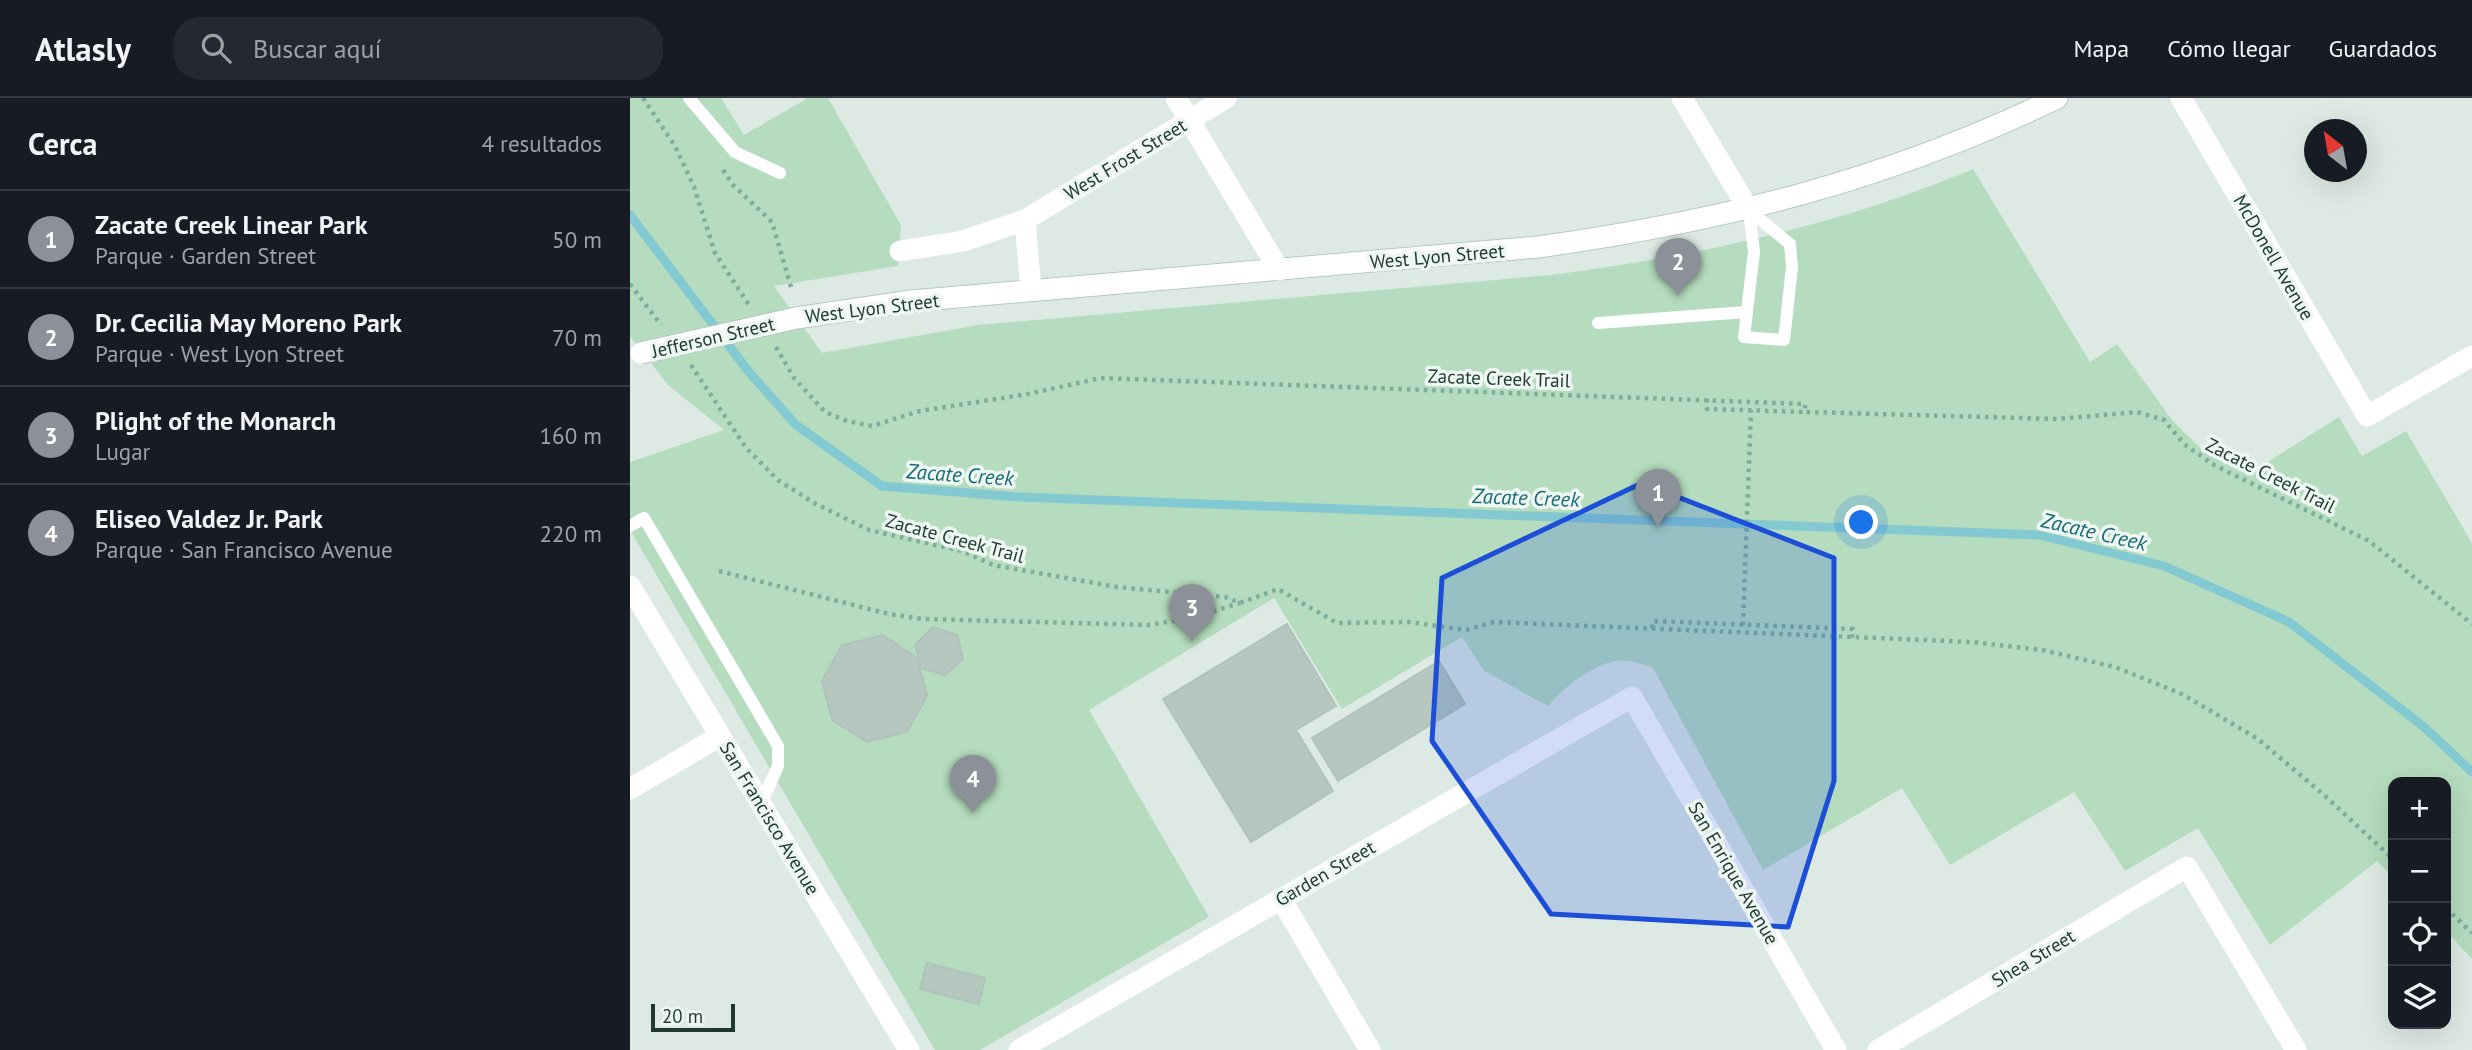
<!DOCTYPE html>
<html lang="es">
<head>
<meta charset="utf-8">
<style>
	:root { --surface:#171b24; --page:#242831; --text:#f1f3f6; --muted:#9ea1a6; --line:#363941; --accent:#8c9099 }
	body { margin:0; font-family:"PT Sans",sans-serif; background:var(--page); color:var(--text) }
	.controls { position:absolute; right:21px; bottom:21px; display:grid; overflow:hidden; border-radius:14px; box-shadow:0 7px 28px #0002 }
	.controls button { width:63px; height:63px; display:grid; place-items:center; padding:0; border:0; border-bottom:2px solid var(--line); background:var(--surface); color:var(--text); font:35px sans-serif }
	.compass { position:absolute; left:1674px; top:21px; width:63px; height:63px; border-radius:50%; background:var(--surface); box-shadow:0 7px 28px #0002; rotate:329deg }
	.scale { position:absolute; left:21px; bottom:18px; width:84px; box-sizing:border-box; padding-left:7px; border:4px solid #1f3931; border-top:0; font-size:19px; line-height:24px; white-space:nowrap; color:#1f3931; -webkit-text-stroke:5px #eef7f2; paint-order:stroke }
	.you { position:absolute; left:1232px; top:425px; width:24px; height:24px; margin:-18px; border:5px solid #fff; border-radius:50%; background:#1a73e8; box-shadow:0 0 0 10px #1a73e833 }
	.badge { display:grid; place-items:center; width:46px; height:46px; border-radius:50%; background:var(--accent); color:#fff; font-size:23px; font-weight:700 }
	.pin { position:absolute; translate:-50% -58px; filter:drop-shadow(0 2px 4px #0008) }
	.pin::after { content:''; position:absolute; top:37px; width:24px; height:21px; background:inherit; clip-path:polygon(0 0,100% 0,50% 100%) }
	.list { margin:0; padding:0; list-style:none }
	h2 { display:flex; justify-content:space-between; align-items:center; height:91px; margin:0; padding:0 28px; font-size:30px }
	h2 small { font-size:23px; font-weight:400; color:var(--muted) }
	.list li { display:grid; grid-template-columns:46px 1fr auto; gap:21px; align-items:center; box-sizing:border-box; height:98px; padding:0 28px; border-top:2px solid var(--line) }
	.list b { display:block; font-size:26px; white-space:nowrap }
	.list p { margin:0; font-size:23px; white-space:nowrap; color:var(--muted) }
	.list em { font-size:23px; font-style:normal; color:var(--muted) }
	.icon { flex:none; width:38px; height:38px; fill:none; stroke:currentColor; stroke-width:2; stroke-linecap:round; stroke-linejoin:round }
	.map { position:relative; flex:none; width:1842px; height:952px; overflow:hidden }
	header { display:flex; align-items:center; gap:42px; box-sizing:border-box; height:98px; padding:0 35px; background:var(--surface); border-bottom:2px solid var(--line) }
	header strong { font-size:33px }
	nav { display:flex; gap:38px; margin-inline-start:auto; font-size:24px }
	.search { width:490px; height:63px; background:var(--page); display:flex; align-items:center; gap:18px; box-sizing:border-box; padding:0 24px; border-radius:28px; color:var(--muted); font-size:26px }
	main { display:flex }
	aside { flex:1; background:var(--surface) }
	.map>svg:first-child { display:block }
</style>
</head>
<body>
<header>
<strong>Atlasly</strong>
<div class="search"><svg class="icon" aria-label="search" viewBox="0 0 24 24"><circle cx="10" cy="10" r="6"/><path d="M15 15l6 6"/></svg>Buscar aquí</div>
<nav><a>Mapa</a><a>Cómo llegar</a><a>Guardados</a></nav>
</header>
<main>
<aside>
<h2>Cerca<small>4 resultados</small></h2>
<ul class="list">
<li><span class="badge">1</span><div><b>Zacate Creek Linear Park</b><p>Parque · Garden Street</p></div><em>50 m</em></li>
<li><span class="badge">2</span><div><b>Dr. Cecilia May Moreno Park</b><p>Parque · West Lyon Street</p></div><em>70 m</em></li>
<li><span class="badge">3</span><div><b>Plight of the Monarch</b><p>Lugar</p></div><em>160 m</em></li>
<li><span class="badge">4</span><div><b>Eliseo Valdez Jr. Park</b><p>Parque · San Francisco Avenue</p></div><em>220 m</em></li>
</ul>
</aside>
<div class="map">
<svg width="1842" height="952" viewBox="0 0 1842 952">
	<rect width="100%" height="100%" fill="#ddeae4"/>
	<path fill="#b5dcbe" d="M0 0H91L114 37 178 0H198L271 127 268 168 144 188 192 255 348 227 921 177C1065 158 1208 128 1343 71L1460 264 1487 246 1542 322 1571 351 1620 375 1709 319 1732 358 1776 333 1842 445V861L1816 833V684H1763V779L1747 763 1640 847 1568 730 1495 773 1444 694 1320 767 1272 690 1133 772 1023 570C1012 566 998 561 985 563 962 567 932 591 918 608L854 573 832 539 712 611 644 500 459 612 579 819 350 952H305L0 432V364L94 332 38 287 0 238Z"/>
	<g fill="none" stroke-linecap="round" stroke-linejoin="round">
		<path stroke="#83c9d1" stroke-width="9" d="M0 117 119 274 166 327 252 388 389 399 1409 437 1534 468 1659 524 1793 628 1842 674"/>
	</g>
	<path fill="#b6c7bf" stroke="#b0c3ba" stroke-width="2" d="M657 526 706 608 666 632 703 693 621 744 533 601Z
		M303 529 327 537 333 561 315 577 291 570 285 547Z
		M253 537 287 560 297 598 277 634 237 644 202 622 192 583 212 547Z
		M809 563 835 606 708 683 682 640Z
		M297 865 355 880 349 906 290 891Z"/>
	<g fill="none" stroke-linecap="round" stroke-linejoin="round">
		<g stroke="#b1cabf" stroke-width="23">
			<path id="secondary" d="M166 220 281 203 908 149C1094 123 1257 82 1427 0"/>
		</g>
		<path stroke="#7dae9d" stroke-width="4.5" stroke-dasharray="3.5 5" stroke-linecap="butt" d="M13 0 45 48 64 89 85 155 119 207
			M93 72 103 87 142 124 161 189
			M0 186 31 227
			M146 249 164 280 195 314 217 323 242 328 290 313 398 296 471 280 1175 306V314L1427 321 1507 314 1534 322 1554 346 1584 367 1739 443 1842 526
			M61 267 116 350 148 382 184 405 239 432 332 453 363 467 431 479 487 489 595 499 610 505 648 491 707 525 779 524 836 532 864 524 1342 544 1412 552 1485 569 1552 596 1628 641 1694 697 1763 761
			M1077 301V311L1175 314
			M89 473 259 516 293 521 520 527 565 519 610 505
			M1113 527 1121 312
			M1022 530 1023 523 1223 531 1222 540
			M1816 810 1842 835"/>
		<path stroke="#fff" stroke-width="12" d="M59 0 105 54 150 75
			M1119 112 1160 146 1162 169 1154 242 1114 239 1124 154Z
			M968 225 1116 214
			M0 428 14 420 148 648V668L131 706"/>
		<path stroke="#fff" stroke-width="21" d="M546 0 649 172
			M1052 0 1119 112
			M1551 0 1737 318 1842 258
			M270 153 333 143 395 122
			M401 192 395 122 596 0
			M0 488 279 952
			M0 691 90 638
			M651 801 740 952
			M389 952 1002 599 1206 952
			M1248 952 1557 769 1666 952"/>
		<use href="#secondary" stroke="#fff" stroke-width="21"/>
		<g stroke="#b1cabf" stroke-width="23" stroke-linecap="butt">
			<path id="secondary-bridge" d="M11 255 166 220"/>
		</g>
		<use href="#secondary-bridge" stroke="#fff" stroke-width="21"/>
	</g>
	<path fill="#1d4ed8" fill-opacity="0.2" stroke="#1d4ed8" stroke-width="5" stroke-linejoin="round" d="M1012 385 1204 460V683L1158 829 921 816 802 643 812 480Z"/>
	<g text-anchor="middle" stroke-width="7" stroke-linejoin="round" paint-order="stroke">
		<g font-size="19" fill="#1f3931" stroke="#eef7f2">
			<text transform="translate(495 61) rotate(-31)" y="7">West Frost Street</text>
			<text transform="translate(807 158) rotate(-5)" y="7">West Lyon Street</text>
			<text transform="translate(1644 159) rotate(60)" y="7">McDonell Avenue</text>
			<text transform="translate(242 210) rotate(-7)" y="7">West Lyon Street</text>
			<text transform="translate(83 239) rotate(-13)" y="7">Jefferson Street</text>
			<text transform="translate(869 280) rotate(2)" y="7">Zacate Creek Trail</text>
			<text transform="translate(1641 377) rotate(27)" y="7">Zacate Creek Trail</text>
			<text transform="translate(325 440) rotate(15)" y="7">Zacate Creek Trail</text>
			<text transform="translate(140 720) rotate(59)" y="7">San Francisco Avenue</text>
			<text transform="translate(695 775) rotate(-30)" y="7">Garden Street</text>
			<text transform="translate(1104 775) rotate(60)" y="7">San Enrique Avenue</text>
			<text transform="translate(1403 860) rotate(-31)" y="7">Shea Street</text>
		</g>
		<g font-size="21" font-style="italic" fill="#186a76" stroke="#eef7f2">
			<text transform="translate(330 377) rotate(4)" y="7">Zacate Creek</text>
			<text transform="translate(896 400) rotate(2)" y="7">Zacate Creek</text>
			<text transform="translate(1464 434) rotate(13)" y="7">Zacate Creek</text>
		</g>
	</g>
</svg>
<div class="controls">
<button>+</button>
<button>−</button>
<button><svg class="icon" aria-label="locate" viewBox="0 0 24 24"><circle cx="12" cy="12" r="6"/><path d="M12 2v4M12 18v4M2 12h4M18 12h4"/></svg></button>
<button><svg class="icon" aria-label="layers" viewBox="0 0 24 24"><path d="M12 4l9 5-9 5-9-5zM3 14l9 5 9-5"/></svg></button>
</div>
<svg class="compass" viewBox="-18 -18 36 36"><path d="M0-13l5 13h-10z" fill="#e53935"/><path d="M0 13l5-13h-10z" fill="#9ea1a6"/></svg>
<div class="scale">20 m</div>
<div class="you"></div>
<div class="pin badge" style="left:1028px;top:429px">1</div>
<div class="pin badge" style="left:1048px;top:198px">2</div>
<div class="pin badge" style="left:562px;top:544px">3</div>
<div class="pin badge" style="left:343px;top:715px">4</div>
</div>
</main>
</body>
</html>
